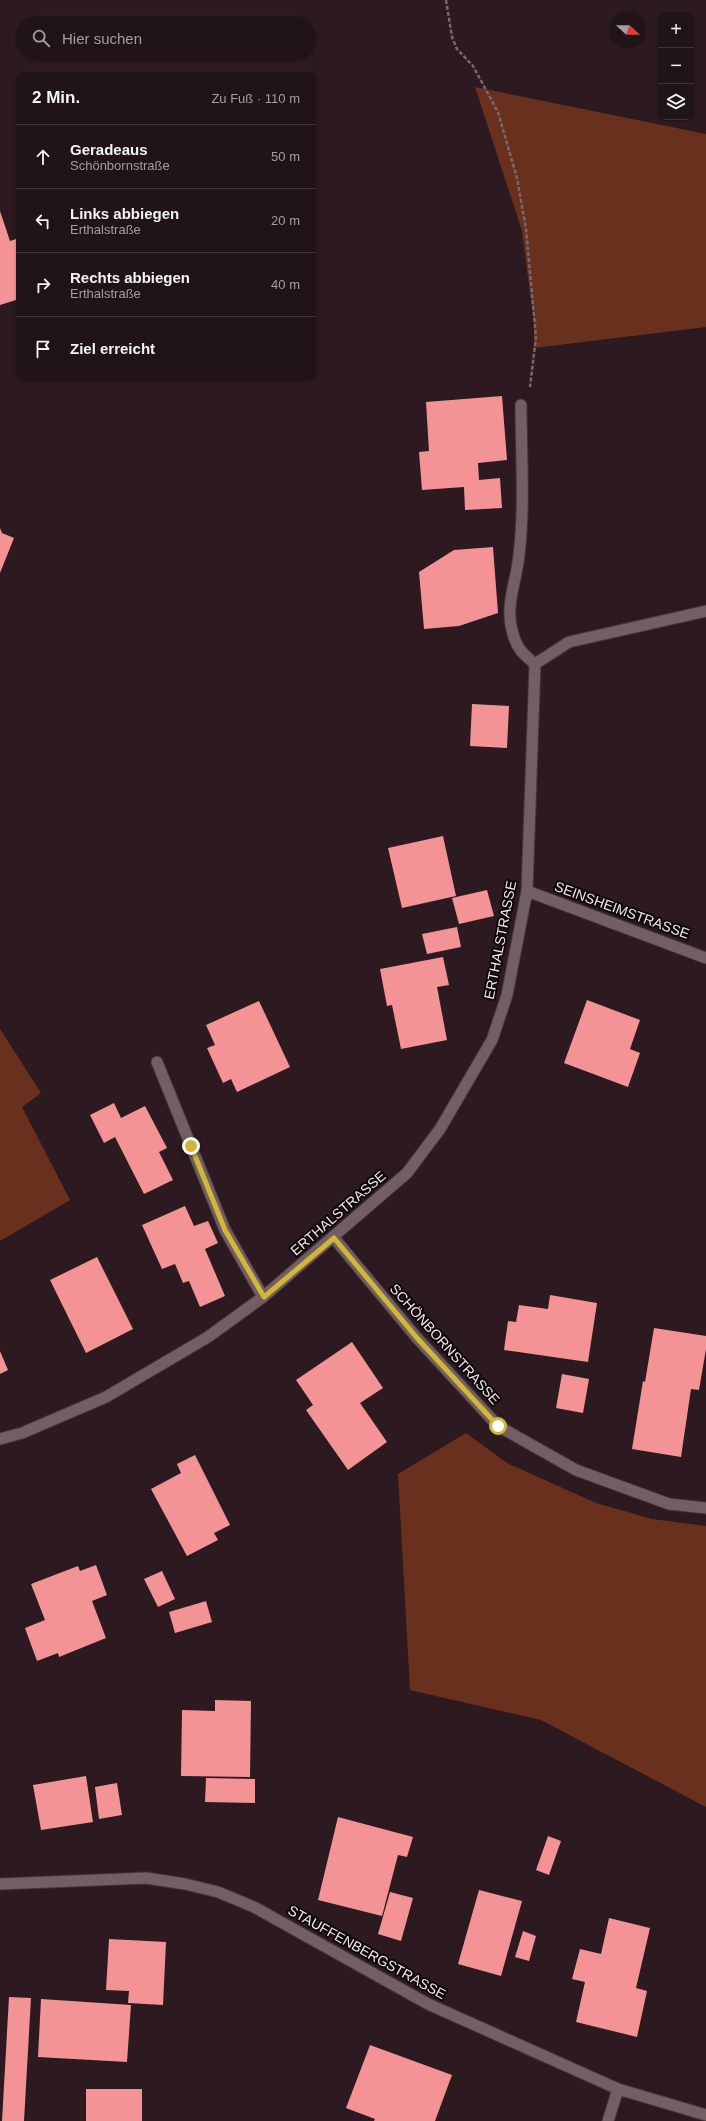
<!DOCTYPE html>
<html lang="de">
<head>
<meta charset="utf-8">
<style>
	:root { --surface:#211418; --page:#291d21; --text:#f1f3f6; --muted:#a29ea2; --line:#3e3337 }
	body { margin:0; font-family:Arial,sans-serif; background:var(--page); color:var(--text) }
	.controls { position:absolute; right:12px; top:12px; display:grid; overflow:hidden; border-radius:8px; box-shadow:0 1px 3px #0004 }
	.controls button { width:36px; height:36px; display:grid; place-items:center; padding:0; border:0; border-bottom:1px solid var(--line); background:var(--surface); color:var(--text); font:20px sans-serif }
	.compass { position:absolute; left:610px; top:12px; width:36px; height:36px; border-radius:50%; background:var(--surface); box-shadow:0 1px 3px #0004; rotate:111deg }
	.stop { position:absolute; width:12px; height:12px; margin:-9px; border:3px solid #d0b736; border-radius:50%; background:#fff }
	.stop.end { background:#d0b736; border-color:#fff; box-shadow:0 1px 4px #0008 }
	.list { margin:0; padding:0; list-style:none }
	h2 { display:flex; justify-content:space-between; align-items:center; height:52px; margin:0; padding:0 16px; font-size:17px }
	h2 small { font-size:13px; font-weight:400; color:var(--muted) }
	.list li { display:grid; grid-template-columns:26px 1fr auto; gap:12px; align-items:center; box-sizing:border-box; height:64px; padding:0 16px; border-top:1px solid var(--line) }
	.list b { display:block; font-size:15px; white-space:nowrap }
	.list p { margin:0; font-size:13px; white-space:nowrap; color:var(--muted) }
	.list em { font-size:13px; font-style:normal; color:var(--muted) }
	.icon { flex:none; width:22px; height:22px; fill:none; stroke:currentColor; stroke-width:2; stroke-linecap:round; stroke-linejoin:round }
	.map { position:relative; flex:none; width:706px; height:2121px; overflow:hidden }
	.search { position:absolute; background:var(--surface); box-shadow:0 1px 3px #0004; left:16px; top:16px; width:300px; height:44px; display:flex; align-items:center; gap:10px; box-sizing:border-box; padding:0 14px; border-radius:22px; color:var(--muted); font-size:15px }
	.panel { position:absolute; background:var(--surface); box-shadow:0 1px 3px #0004; left:16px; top:72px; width:300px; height:308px; border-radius:8px }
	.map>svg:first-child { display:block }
</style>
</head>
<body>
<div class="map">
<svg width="706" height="2121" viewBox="0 0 706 2121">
	<rect width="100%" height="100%" fill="#2c1a20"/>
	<path fill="#6a301e" d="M475 87 706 134V327L534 348V323L522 231Z
		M0 1029 41 1093 22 1107 70 1200 0 1241Z
		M466 1433 507 1463 596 1503 652 1519 706 1526V1807L541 1720 410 1690 398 1474Z"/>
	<path fill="#f39396" d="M0 211 10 241 19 238V299L0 305Z
		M502 396 507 460 478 463 479 480 500 478 502 508 465 510 464 487 422 490 419 452 429 451 426 402Z
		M0 528 2 533 14 538 0 573Z
		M493 547 498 613 459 626 424 629 419 572 454 550Z
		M472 704 509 706 507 748 470 746Z
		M443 836 456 896 402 908 388 848Z
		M487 890 494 916 459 924 452 898Z
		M457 927 461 947 427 954 422 934Z
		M443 957 449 985 437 987 447 1040 401 1049 392 1005 387 1006 380 969Z
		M587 1000 640 1020 630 1049 640 1053 628 1087 564 1063Z
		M259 1001 290 1067 237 1092 231 1079 223 1083 207 1048 215 1045 206 1025Z
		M114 1103 121 1118 145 1106 167 1148 159 1152 173 1180 144 1194 115 1137 104 1143 90 1115Z
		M185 1206 194 1226 208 1221 218 1243 205 1249 225 1296 200 1307 189 1281 183 1283 175 1264 162 1269 142 1225Z
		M97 1257 133 1329 86 1353 50 1280Z
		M550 1295 597 1303 588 1362 504 1350 508 1321 516 1322 519 1305 548 1309Z
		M654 1328 706 1336V1349L699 1390 691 1389 681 1457 632 1449 643 1381 645 1382Z
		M352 1342 383 1388 360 1403 387 1442 348 1470 306 1410 313 1405 296 1380Z
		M0 1351 8 1370 0 1374Z
		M562 1374 589 1379 583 1413 556 1408Z
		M195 1455 230 1525 214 1533 218 1540 187 1556 151 1489 181 1473 177 1464Z
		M96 1565 107 1595 92 1601 106 1638 59 1657 58 1653 37 1661 25 1628 45 1620 31 1584 78 1566 80 1571Z
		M162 1571 175 1599 158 1607 144 1579Z
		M206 1601 212 1622 175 1633 169 1612Z
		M215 1700 251 1701 250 1777 181 1776 182 1710 215 1711Z
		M86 1776 93 1822 41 1830 33 1785Z
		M206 1778 255 1779V1803L205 1802Z
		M117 1783 122 1815 99 1819 95 1787Z
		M338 1817 413 1837 407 1857 398 1855 382 1916 318 1900Z
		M548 1836 561 1841 549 1875 536 1870Z
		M479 1890 522 1901 501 1976 458 1964Z
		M390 1892 413 1898 401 1941 378 1934Z
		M609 1918 650 1928 636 1988 647 1991 637 2037 576 2022 585 1982 572 1979 580 1949 601 1954Z
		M523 1931 536 1936 529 1961 515 1957Z
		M109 1939 166 1942 163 2005 128 2003 129 1991 106 1990Z
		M9 1997 31 1998 24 2121H2Z
		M41 1999 131 2005 127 2062 38 2057Z
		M370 2045 452 2075 435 2121H374L375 2119 346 2108Z
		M86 2089H142V2121H86Z"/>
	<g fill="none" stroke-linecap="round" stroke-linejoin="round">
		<g stroke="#44363b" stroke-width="13">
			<path id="service" d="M521 405C521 454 525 505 519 555 517 579 505 605 512 630 516 648 522 653 535 664L569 642 706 611"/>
		</g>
		<g stroke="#44363b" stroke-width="13">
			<path id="minor" d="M527 891 706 958
				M157 1062 225 1230 263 1297
				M334 1238 417 1338 498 1426 576 1470 669 1504 706 1508
				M0 1439 22 1433 106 1397 208 1337 263 1297 407 1173 440 1129 492 1040 507 995 527 891 535 664
				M0 1884 146 1878 185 1884 218 1892 254 1907 428 2004 618 2089 706 2115
				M608 2121 618 2089"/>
		</g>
		<path stroke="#78686d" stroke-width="2.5" stroke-dasharray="4 2" stroke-linecap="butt" d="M446 0 452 37 457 49 473 66 498 112 517 178 526 229 536 337 530 387"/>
		<use href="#service" stroke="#735e64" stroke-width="11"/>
		<use href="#minor" stroke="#735e64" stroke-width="11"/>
	</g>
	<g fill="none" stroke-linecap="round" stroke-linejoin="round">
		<path stroke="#d0b736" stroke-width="5" d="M191 1146 225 1230 264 1297 334 1238 417 1338 498 1426"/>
	</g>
	<g text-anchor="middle" stroke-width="4" stroke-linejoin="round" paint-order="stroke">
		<g font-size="14" fill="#f3e6e9" stroke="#0f080a">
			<text transform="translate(622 910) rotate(20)" y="5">SEINSHEIMSTRASSE</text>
			<text transform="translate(500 940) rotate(-79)" y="5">ERTHALSTRASSE</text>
			<text transform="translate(338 1213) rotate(-41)" y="5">ERTHALSTRASSE</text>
			<text transform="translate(445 1344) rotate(48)" y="5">SCHÖNBORNSTRASSE</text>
			<text transform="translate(367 1952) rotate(29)" y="5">STAUFFENBERGSTRASSE</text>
		</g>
	</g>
</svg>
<div class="controls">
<button>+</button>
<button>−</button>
<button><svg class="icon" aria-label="layers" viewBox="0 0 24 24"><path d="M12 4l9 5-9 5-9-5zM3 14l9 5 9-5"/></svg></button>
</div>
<svg class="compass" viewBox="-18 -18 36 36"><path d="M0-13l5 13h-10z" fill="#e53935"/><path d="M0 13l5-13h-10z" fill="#a29ea2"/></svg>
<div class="stop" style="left:498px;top:1426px"></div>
<div class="stop end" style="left:191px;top:1146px"></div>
<div class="search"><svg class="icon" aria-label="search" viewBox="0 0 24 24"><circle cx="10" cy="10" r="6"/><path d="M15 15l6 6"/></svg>Hier suchen</div>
<section class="panel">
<h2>2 Min.<small>Zu Fuß · 110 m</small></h2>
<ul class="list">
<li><svg class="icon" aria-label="ahead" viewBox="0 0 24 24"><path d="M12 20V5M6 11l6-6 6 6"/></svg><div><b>Geradeaus</b><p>Schönbornstraße</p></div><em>50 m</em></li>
<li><svg class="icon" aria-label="left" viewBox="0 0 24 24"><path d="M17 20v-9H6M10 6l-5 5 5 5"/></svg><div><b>Links abbiegen</b><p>Erthalstraße</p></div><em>20 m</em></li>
<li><svg class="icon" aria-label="right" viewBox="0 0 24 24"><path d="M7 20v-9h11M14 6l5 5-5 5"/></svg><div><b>Rechts abbiegen</b><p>Erthalstraße</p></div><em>40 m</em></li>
<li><svg class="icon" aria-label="arrive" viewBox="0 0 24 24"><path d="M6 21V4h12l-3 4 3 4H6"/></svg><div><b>Ziel erreicht</b></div></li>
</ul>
</section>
</div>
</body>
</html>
